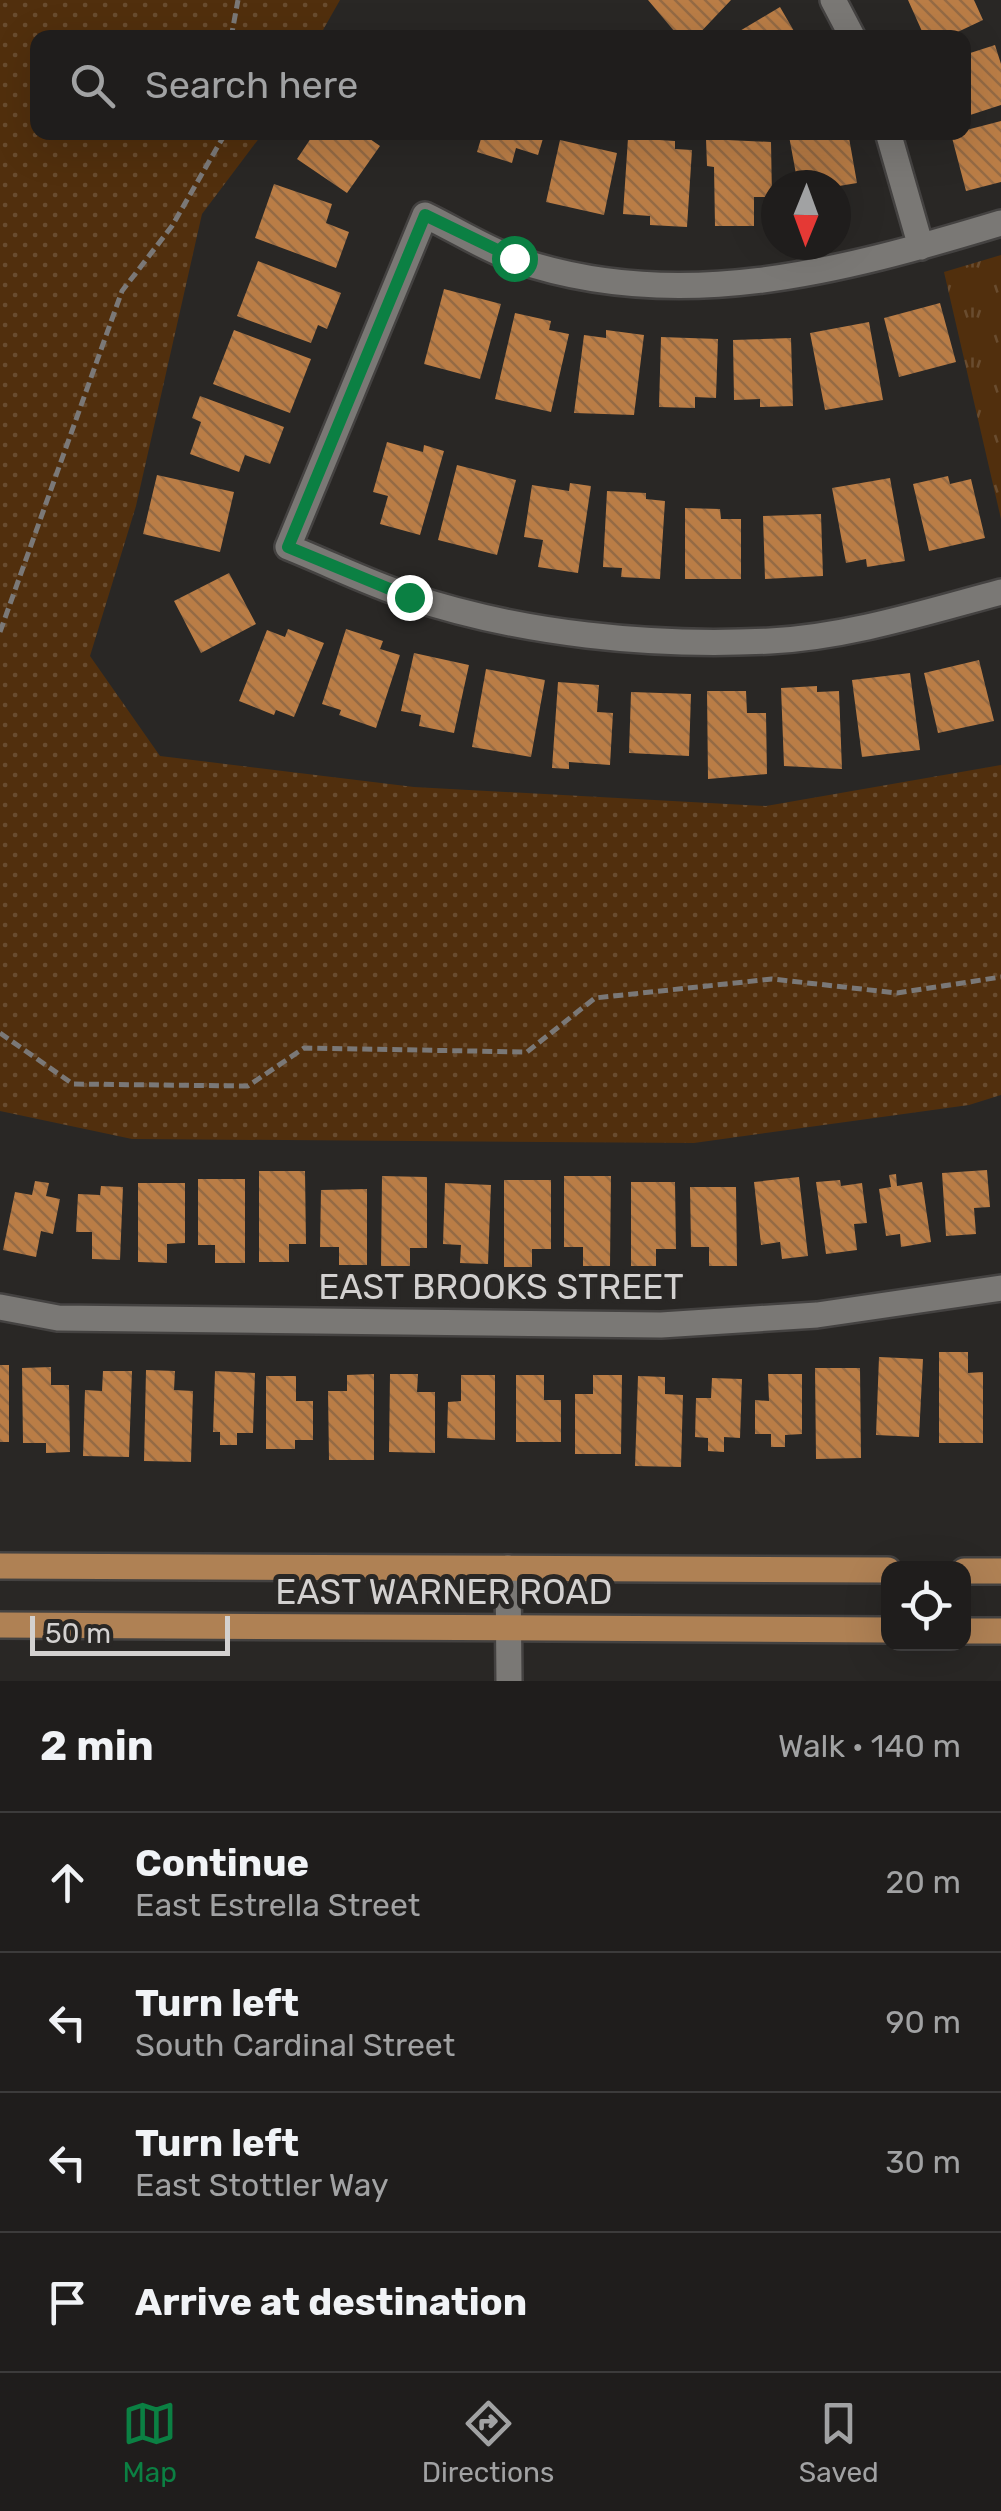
<!DOCTYPE html>
<html lang="en">
<head>
<meta charset="utf-8">
<style>
	:root { --surface:#1f1d1c; --page:#272625; --text:#f1f3f6; --muted:#a1a2a3; --line:#3c3b3b; --accent:#0b8043 }
	body { margin:0; font-family:Rubik,sans-serif; background:var(--page); color:var(--text) }
	.controls { position:absolute; right:30px; bottom:30px; display:grid; overflow:hidden; border-radius:20px; box-shadow:0 10px 40px #0002 }
	.controls button { width:90px; height:90px; display:grid; place-items:center; padding:0; border:0; border-bottom:2px solid var(--line); background:var(--surface); color:var(--text); font:50px sans-serif }
	.compass { position:absolute; left:761px; top:170px; width:90px; height:90px; border-radius:50%; background:var(--surface); box-shadow:0 10px 40px #0002; rotate:181deg }
	.scale { position:absolute; left:30px; bottom:25px; width:200px; box-sizing:border-box; padding-left:10px; border:5px solid #d3d1d0; border-top:0; font-size:28px; line-height:35px; white-space:nowrap; color:#d3d1d0; -webkit-text-stroke:8px #292725; paint-order:stroke }
	.stop { position:absolute; width:30px; height:30px; margin:-22px; border:8px solid #0b8043; border-radius:50%; background:#fff }
	.stop.end { background:#0b8043; border-color:#fff; box-shadow:0 2px 10px #0008 }
	.list { margin:0; padding:0; list-style:none }
	h2 { display:flex; justify-content:space-between; align-items:center; height:130px; margin:0; padding:0 40px; font-size:42px }
	h2 small { font-size:32px; font-weight:400; color:var(--muted) }
	.list li { display:grid; grid-template-columns:65px 1fr auto; gap:30px; align-items:center; box-sizing:border-box; height:140px; padding:0 40px; border-top:2px solid var(--line) }
	.list b { display:block; font-size:38px; white-space:nowrap }
	.list p { margin:0; font-size:32px; white-space:nowrap; color:var(--muted) }
	.list em { font-size:32px; font-style:normal; color:var(--muted) }
	.icon { flex:none; width:55px; height:55px; fill:none; stroke:currentColor; stroke-width:2; stroke-linecap:round; stroke-linejoin:round }
	.map { position:relative; flex:none; width:1001px; height:1681px; overflow:hidden }
	.search { position:absolute; background:var(--surface); box-shadow:0 10px 40px #0002; left:30px; right:30px; top:30px; height:110px; display:flex; align-items:center; gap:25px; box-sizing:border-box; padding:0 35px; border-radius:20px; color:var(--muted); font-size:38px }
	.sheet { height:690px; background:var(--surface) }
	nav { display:flex; justify-content:space-around; align-items:center; box-sizing:border-box; height:140px; border-top:2px solid var(--line); background:var(--surface); font-size:28px; color:var(--muted) }
	nav a { display:grid; justify-items:center; gap:5px }
	nav .on { color:var(--accent) }
	.map>svg:first-child { display:block }
</style>
</head>
<body>
<div class="map">
<svg width="1001" height="1681" viewBox="0 0 1001 1681">
	<defs>
		<pattern id="grass-dots" width="8" height="8" patternUnits="userSpaceOnUse" patternTransform="scale(2.5)"><rect width="8" height="8" fill="#512f0d"/><path d="M2 2h.1M6 6h.1" fill="none" stroke="#694c2f" stroke-width="1.8" stroke-linecap="round"/></pattern>
		<pattern id="park-tufts" width="24" height="20" patternUnits="userSpaceOnUse" patternTransform="scale(2.5)"><rect width="24" height="20" fill="#512f0d"/><path d="M3 7l-1-3M5 7V3M7 7l1-3M15 17l-1-3M17 17v-4M19 17l1-3" fill="none" stroke="#694c2f"/></pattern>
		<pattern id="building-back-hatch" width="6" height="6" patternUnits="userSpaceOnUse" patternTransform="scale(2.5)"><rect width="6" height="6" fill="#ba7d46"/><path d="M-1 5l2 2M0 0l6 6M5-1l2 2" fill="none" stroke="#956a44"/></pattern>
	</defs>
	<rect width="100%" height="100%" fill="#292725"/>
	<path fill="url(#grass-dots)" d="M0 0H340L319 37 38 38V132L263 133 202 214 136 506 90 656 160 756 414 787 766 806 1001 765V1095L969 1105 694 1143 132 1139 0 1111Z"/>
	<path fill="url(#park-tufts)" d="M1001 255V519L944 272Z"/>
	<path fill="url(#building-back-hatch)" d="M648 0H731L695 38H680Z
		M908 0H974L983 20 945 38H925Z
		M780 7 798 38H728Z
		M995 45 1001 64V105L964 117V55Z
		M1001 121V182L966 191 951 134Z
		M315 132H360L380 146 347 193 297 159Z
		M412 132H450V139H412Z
		M483 132H545L538 155 516 148 512 163 477 152Z
		M808 132H848L857 183 839 186 844 212 836 214V185H798L789 136Z
		M628 138 675 141V149L692 150 687 227 650 225V216L623 214Z
		M706 139 771 142 772 197H754V226H715L714 167 707 166Z
		M560 140 617 153 604 215 546 202Z
		M274 184 332 204 326 223 349 232 336 268 255 238Z
		M258 261 341 293 327 329 318 325 311 343 237 316Z
		M444 289 501 304 480 379 424 364Z
		M940 303 956 362 899 377 884 318Z
		M515 313 551 321 549 330 569 334 551 412 495 399Z
		M869 322 883 400 825 410 810 333Z
		M234 330 311 359 290 413 213 384Z
		M606 330 644 335 634 415 574 413 584 335 606 338Z
		M661 337 718 339 716 398 695 397V408L659 407Z
		M791 338 793 406 760 407V399L734 400 733 340Z
		M200 396 284 427 270 464 245 455 239 472 190 454 201 422 192 418Z
		M387 442 423 452 424 445 444 451 420 535 380 524 388 496 373 492Z
		M457 465 516 480 497 555 438 540Z
		M157 475 234 492 220 552 143 534Z
		M948 476 950 484 971 479 985 538 929 551 913 484Z
		M890 478 905 561 867 567 866 559 846 563 832 488Z
		M570 483 591 486 578 573 538 567 543 540 524 537 532 485 569 491Z
		M607 491 646 493V499L665 501 660 579 621 577 622 568 603 567Z
		M685 508 720 509 721 519H741V579H685Z
		M821 514 823 576 765 579 763 516Z
		M229 573 256 624 201 653 174 601Z
		M288 629 324 643 294 717 276 710 274 715 239 701 267 630 285 637Z
		M346 629 383 641 380 649 400 655 376 728 339 715 341 710 322 704Z
		M414 653 469 665 454 733 419 726 421 715 401 711Z
		M979 660 994 721 938 733 924 673Z
		M486 669 545 680 531 757 472 747Z
		M910 673 920 750 862 757 852 680Z
		M558 682 599 685 597 712 613 713 610 765 569 762V769L552 768Z
		M817 686V692L839 691 842 769 784 766 781 688Z
		M707 691H746L747 713H766L767 774 708 779Z
		M631 692 691 694 689 756 629 753Z
		M987 1170 990 1207 974 1208 976 1234 946 1236 942 1173Z
		M259 1171H305L306 1244H289V1262H259Z
		M896 1174 897 1186 922 1182 931 1242 901 1247 900 1234 886 1236 879 1189 891 1187 889 1175Z
		M382 1176 427 1177V1248H410V1266H381Z
		M564 1176H611L610 1266H583V1247H564Z
		M799 1177 808 1256 782 1259 780 1242 761 1245 754 1182Z
		M198 1179H245V1263H215V1245H198Z
		M504 1180H551V1249H532V1267H504Z
		M840 1180 841 1186 862 1183 867 1223 854 1224 857 1250 826 1254 816 1182Z
		M35 1181 49 1183 46 1196 60 1199 53 1234 41 1231 36 1257 3 1250 15 1192 32 1195Z
		M631 1182H675L676 1249H656V1266H631Z
		M138 1183H185V1243L167 1244V1263L138 1262Z
		M445 1183 491 1185 488 1264 460 1263 461 1245 443 1244Z
		M101 1186 123 1187 120 1260 92 1259V1232H76L78 1194 100 1195Z
		M690 1187H736L737 1266H709V1247H691Z
		M367 1189V1265H339V1247H320L321 1190Z
		M939 1352H968V1373L983 1372V1443H939Z
		M879 1357 923 1359 919 1437 876 1435Z
		M0 1365H9V1442H0Z
		M51 1367V1385H69L70 1452 46 1453V1443H23L22 1368Z
		M815 1368H860L861 1458 816 1459Z
		M146 1370 175 1371 174 1390 193 1391 191 1462 144 1461Z
		M103 1371H132L129 1457 83 1456 85 1390 102 1391Z
		M215 1371 255 1373 253 1433H237V1445H220V1432H213Z
		M374 1374V1460H329L328 1391H347V1375Z
		M390 1374H418L417 1392H435V1453L389 1452Z
		M768 1374H802V1434L785 1435V1447H771V1434H755V1400L769 1401Z
		M461 1375H495V1440L447 1438 448 1402 461 1401Z
		M516 1375H544V1400H561V1442H516Z
		M593 1375H622L621 1454H575V1394H593Z
		M266 1376H296V1401H313V1440H295V1449H266Z
		M638 1376 665 1377V1394L683 1395 681 1467 635 1466Z
		M712 1378 742 1379 740 1438 724 1437V1452L708 1451V1438L695 1437 696 1398H711Z"/>
	<g fill="none" stroke-linecap="round" stroke-linejoin="round">
		<g stroke="#444241" stroke-width="30">
			<path id="minor" d="M833 0 853 38
				M888 132 921 247
				M1001 223C842 271 678 316 514 259 484 248 454 229 425 215L288 547C328 563 368 583 408 596 521 634 652 647 770 641 848 637 926 612 1001 592
				M0 1307 58 1318 661 1325 817 1315 1001 1288
				M508 1568 509 1681"/>
		</g>
		<g stroke="#444241" stroke-width="30">
			<path id="major" d="M0 1566 888 1570
				M964 1571H1001
				M0 1625 888 1630
				M964 1631H1001"/>
		</g>
		<path stroke="#7a7877" stroke-width="5" stroke-dasharray="10 5" stroke-linecap="butt" d="M231 38 238 0
			M0 632 122 291 172 226 226 132
			M0 1033 73 1084 248 1086 304 1048 527 1052 595 998 772 979 897 993 1001 977"/>
		<use href="#minor" stroke="#7a7875" stroke-width="25"/>
		<use href="#major" stroke="#af8154" stroke-width="25"/>
	</g>
	<g fill="none" stroke-linecap="round" stroke-linejoin="round">
		<path stroke="#0b8043" stroke-width="12" d="M409 597 288 547 425 215 514 258"/>
	</g>
	<g text-anchor="middle" stroke-width="10" stroke-linejoin="round" paint-order="stroke">
		<g font-size="35" fill="#d3d1d0" stroke="#292725">
			<text x="501" y="1299">EAST BROOKS STREET</text>
			<text x="444" y="1604">EAST WARNER ROAD</text>
		</g>
	</g>
</svg>
<div class="controls">
<button><svg class="icon" aria-label="locate" viewBox="0 0 24 24"><circle cx="12" cy="12" r="6"/><path d="M12 2v4M12 18v4M2 12h4M18 12h4"/></svg></button>
</div>
<svg class="compass" viewBox="-18 -18 36 36"><path d="M0-13l5 13h-10z" fill="#e53935"/><path d="M0 13l5-13h-10z" fill="#a1a2a3"/></svg>
<div class="scale">50 m</div>
<div class="stop" style="left:514px;top:258px"></div>
<div class="stop end" style="left:409px;top:597px"></div>
<div class="search"><svg class="icon" aria-label="search" viewBox="0 0 24 24"><circle cx="10" cy="10" r="6"/><path d="M15 15l6 6"/></svg>Search here</div>
</div>
<section class="sheet">
<h2>2 min<small>Walk · 140 m</small></h2>
<ul class="list">
<li><svg class="icon" aria-label="ahead" viewBox="0 0 24 24"><path d="M12 20V5M6 11l6-6 6 6"/></svg><div><b>Continue</b><p>East Estrella Street</p></div><em>20 m</em></li>
<li><svg class="icon" aria-label="left" viewBox="0 0 24 24"><path d="M17 20v-9H6M10 6l-5 5 5 5"/></svg><div><b>Turn left</b><p>South Cardinal Street</p></div><em>90 m</em></li>
<li><svg class="icon" aria-label="left" viewBox="0 0 24 24"><path d="M17 20v-9H6M10 6l-5 5 5 5"/></svg><div><b>Turn left</b><p>East Stottler Way</p></div><em>30 m</em></li>
<li><svg class="icon" aria-label="arrive" viewBox="0 0 24 24"><path d="M6 21V4h12l-3 4 3 4H6"/></svg><div><b>Arrive at destination</b></div></li>
</ul>
</section>
<nav>
<a class="on"><svg class="icon" aria-label="map" viewBox="0 0 24 24"><path d="M3 6l6-2 6 2 6-2v14l-6 2-6-2-6 2zM9 4v14M15 6v14"/></svg>Map</a>
<a><svg class="icon" aria-label="directions" viewBox="0 0 24 24"><path d="M12 3l9 9-9 9-9-9zM9 14v-3h6M13 9l2 2-2 2"/></svg>Directions</a>
<a><svg class="icon" aria-label="saved" viewBox="0 0 24 24"><path d="M7 4h10v16l-5-4-5 4z"/></svg>Saved</a>
</nav>
</body>
</html>
